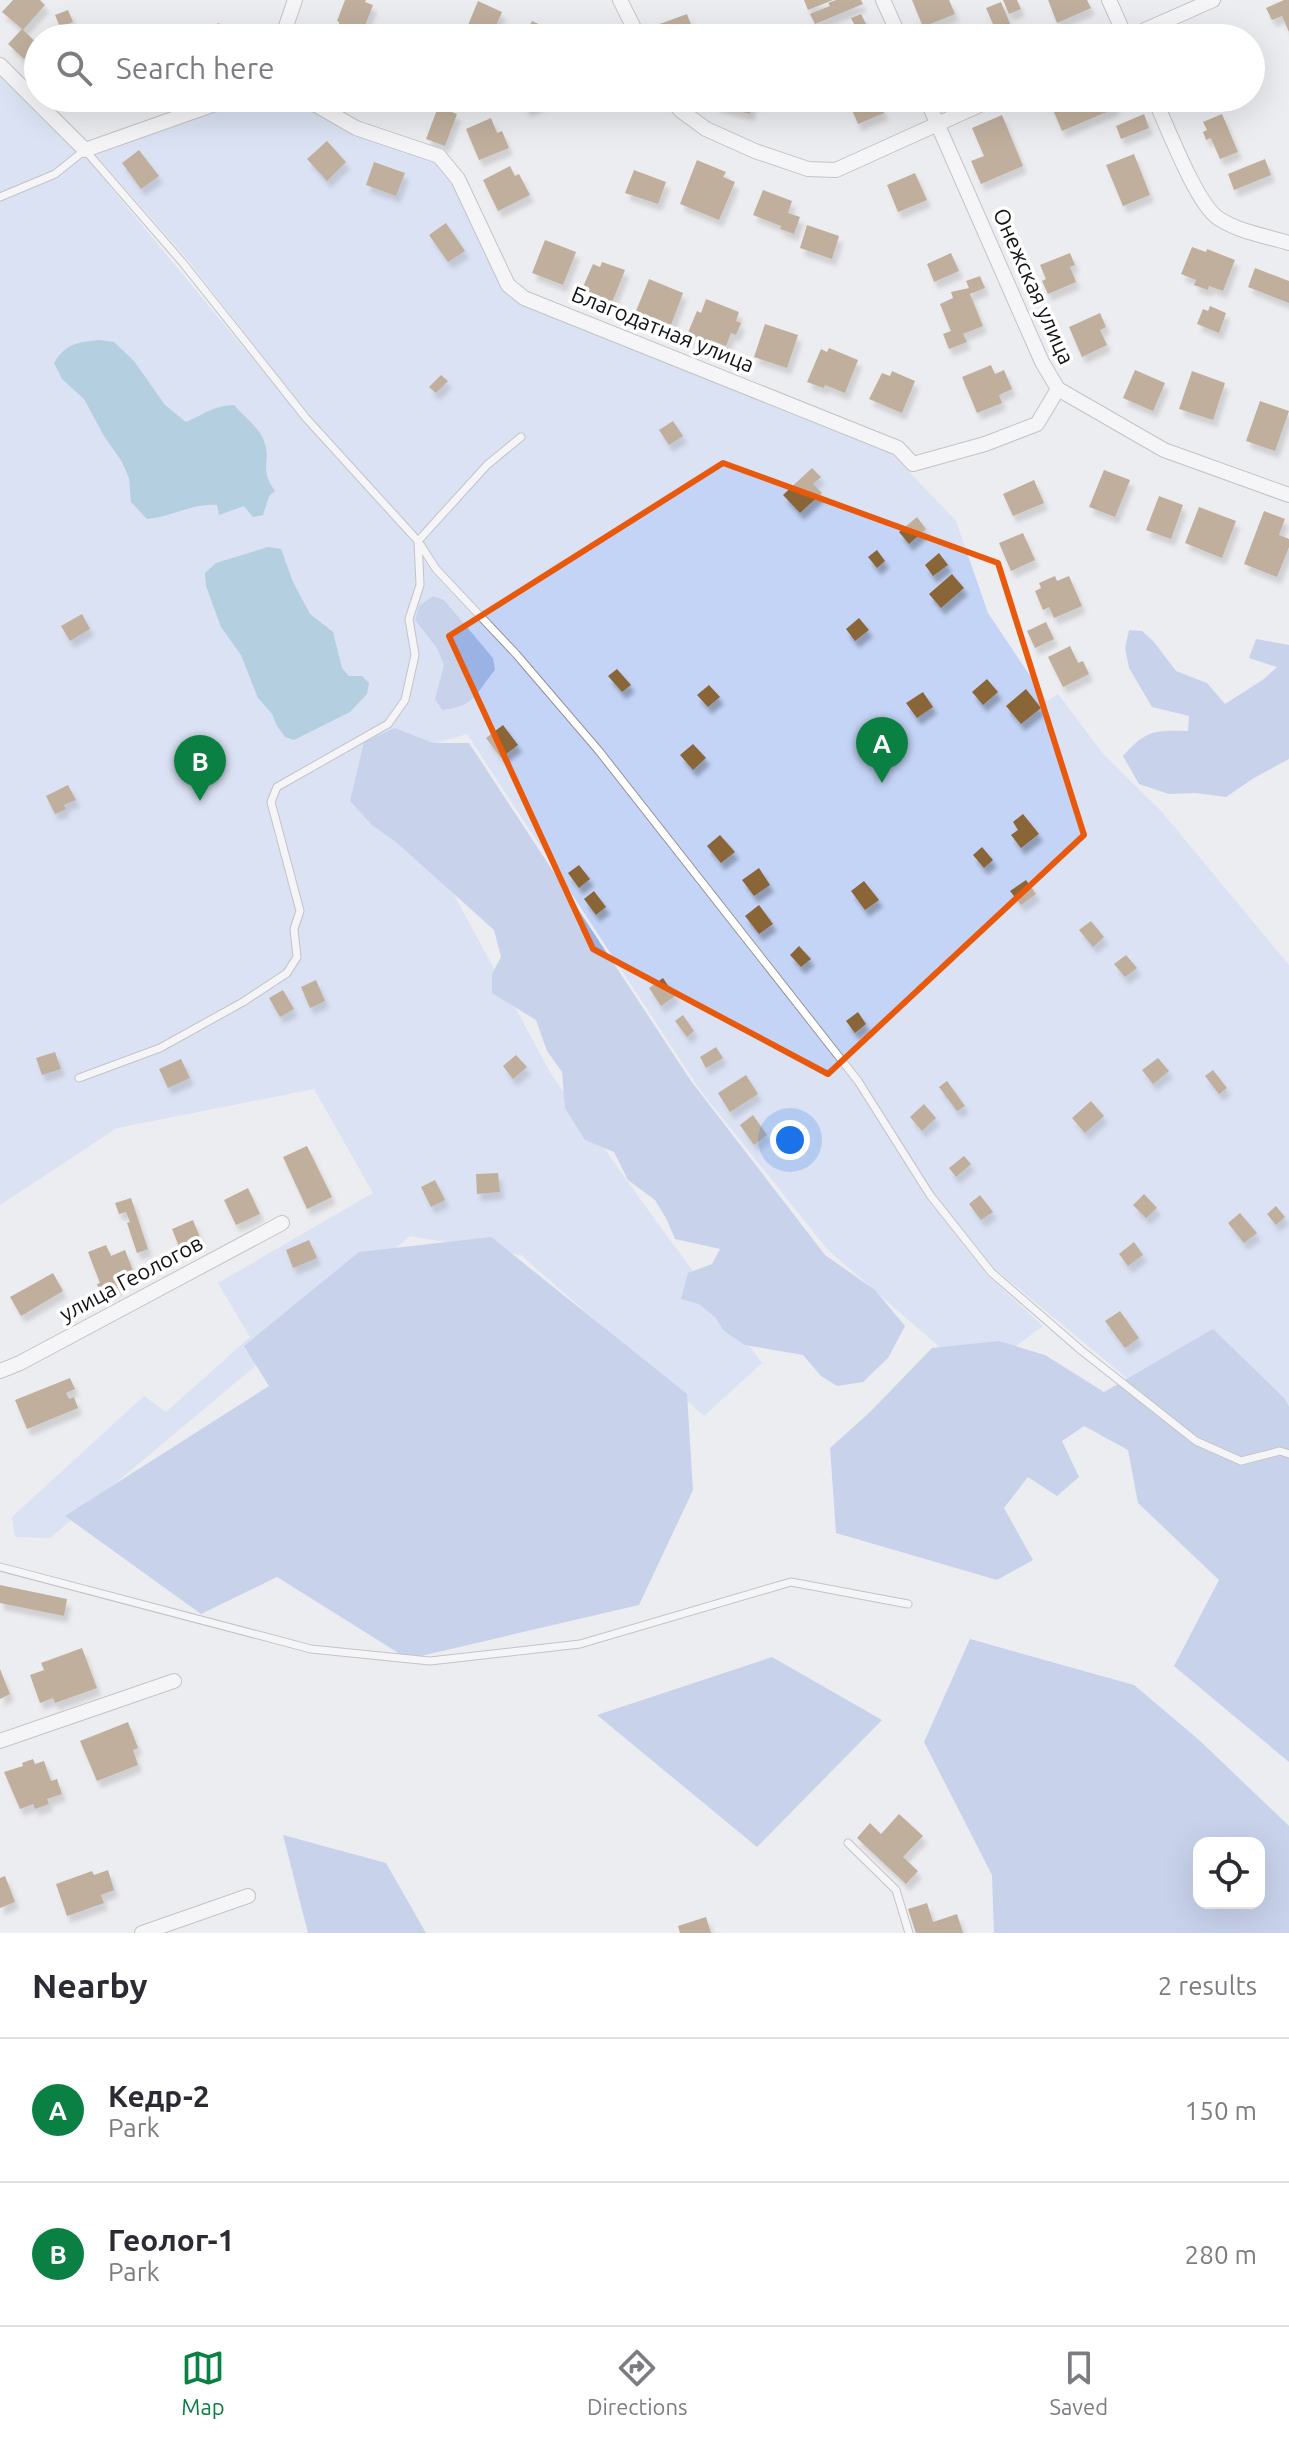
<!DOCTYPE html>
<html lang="en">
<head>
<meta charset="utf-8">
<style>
	:root { --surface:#fff; --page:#f2f2f3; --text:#2b2b33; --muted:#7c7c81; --line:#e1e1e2; --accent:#0b8043 }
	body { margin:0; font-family:Ubuntu,sans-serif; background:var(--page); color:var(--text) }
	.controls { position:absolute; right:24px; bottom:24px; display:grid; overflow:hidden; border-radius:16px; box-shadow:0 8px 32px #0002 }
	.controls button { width:72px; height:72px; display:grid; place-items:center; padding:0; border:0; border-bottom:2px solid var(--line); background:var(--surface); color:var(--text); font:40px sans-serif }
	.you { position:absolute; left:790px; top:1140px; width:28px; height:28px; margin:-20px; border:6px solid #fff; border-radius:50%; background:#1a73e8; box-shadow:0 0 0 12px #1a73e833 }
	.badge { display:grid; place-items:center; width:52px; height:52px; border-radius:50%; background:var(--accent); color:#fff; font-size:26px; font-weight:700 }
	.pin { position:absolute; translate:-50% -66px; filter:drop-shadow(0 2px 4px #0008) }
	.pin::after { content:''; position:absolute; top:42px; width:28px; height:24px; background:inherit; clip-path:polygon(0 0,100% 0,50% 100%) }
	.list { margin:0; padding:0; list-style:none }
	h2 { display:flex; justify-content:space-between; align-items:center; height:104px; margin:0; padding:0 32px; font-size:34px }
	h2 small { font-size:26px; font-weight:400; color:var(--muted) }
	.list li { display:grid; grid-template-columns:52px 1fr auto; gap:24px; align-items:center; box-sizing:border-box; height:144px; padding:0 32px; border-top:2px solid var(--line) }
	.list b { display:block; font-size:30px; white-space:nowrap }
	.list p { margin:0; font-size:26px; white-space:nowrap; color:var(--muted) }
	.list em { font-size:26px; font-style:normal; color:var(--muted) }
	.icon { flex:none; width:44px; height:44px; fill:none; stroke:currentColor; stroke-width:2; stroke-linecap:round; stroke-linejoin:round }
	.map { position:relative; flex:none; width:1289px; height:1933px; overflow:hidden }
	.search { position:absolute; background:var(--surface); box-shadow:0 8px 32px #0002; left:24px; right:24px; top:24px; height:88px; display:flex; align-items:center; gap:20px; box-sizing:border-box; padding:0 28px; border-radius:44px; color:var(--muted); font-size:30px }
	.sheet { height:392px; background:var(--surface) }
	nav { display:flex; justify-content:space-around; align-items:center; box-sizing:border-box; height:112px; border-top:2px solid var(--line); background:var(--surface); font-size:22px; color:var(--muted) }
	nav a { display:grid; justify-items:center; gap:4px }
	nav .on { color:var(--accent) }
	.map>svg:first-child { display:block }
</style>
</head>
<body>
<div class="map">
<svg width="1289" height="1933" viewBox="0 0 1289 1933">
	<defs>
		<filter id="shadow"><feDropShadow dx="4" dy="7" stdDeviation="2" flood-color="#0004"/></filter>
	</defs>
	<rect width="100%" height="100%" fill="#ecedf0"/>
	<path fill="#c4d4f6" d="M0 71 84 155 304 421 415 544 432 572 513 657 596 754 854 1083 926 1197 987 1275 1043 1326 974 1377 827 1249 700 1090 467 734 374 761 425 841 551 1074 658 1224 762 1363 704 1416 521 1255 410 1236 50 1538 15 1537 12 1517 144 1396 166 1412 250 1337 218 1283 373 1193 314 1089 117 1128 0 1205Z
		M257 98H292L352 135 435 162 452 183 504 288 628 344 892 454 956 521 988 613 1047 701 1058 694 1104 755 1162 812 1289 965V1429L1200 1439 994 1268 933 1193 862 1079 602 748 519 651 440 567 421 538 309 416 188 260 96 155 104 149Z"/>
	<path fill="#9bb2e5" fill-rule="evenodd" d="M433 596 444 600 493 658 495 670C476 692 476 707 442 710L435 699 444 665 437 648 415 620 419 606Z
		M1129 630 1142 631 1154 642 1176 671 1207 683 1225 704 1264 679 1277 667 1249 658 1256 639 1289 645V759L1254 778 1226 797 1195 793 1169 794 1139 784 1123 756C1146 730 1154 730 1188 731L1189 716 1152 707 1129 668 1125 648Z
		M395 728 433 743H469L691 1081 825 1255 875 1290 905 1326 888 1358 863 1382 837 1386 821 1376 803 1355 745 1345 723 1330 716 1318 699 1304 681 1299 688 1273 712 1264 720 1249 675 1239 667 1220 655 1200 628 1180 614 1152 585 1140 565 1108 562 1072 547 1051 536 1020 492 993V974L501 957 494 930 396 842 372 825 350 801 364 742Z
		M491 1237 687 1394 693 1490 639 1605 408 1659 277 1577 201 1614 65 1516 269 1386 244 1346 359 1252Z
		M1213 1329 1285 1399 1289 1407V1762L1174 1666 1219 1580 1138 1503 1128 1450 1084 1426 1062 1441 1079 1477 1057 1496 1028 1477 1004 1508 1033 1560 997 1580 836 1533 830 1448 870 1412 932 1348 999 1341 1045 1355 1104 1392Z
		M970 1639 1134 1685 1198 1739 1289 1826V1933H994L992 1875 924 1742ZM1199 1843H1259V1903H1199Z
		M772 1657 882 1720 757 1847 597 1715Z
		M283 1835 386 1863 426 1933H308Z"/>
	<path fill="#6faccc" d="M100 340 114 342 134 361 165 405 186 422C206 414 211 406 234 405 243 416 259 427 264 441 272 462 258 468 275 491L269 496 263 515 253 517 244 506 219 515 217 505C192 503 171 517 147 519L131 502 129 478 122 462 104 436 84 399 62 379 54 363C66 343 78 342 100 340Z
		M268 547 281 549 293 582 310 614 333 632 342 668 349 676H362L369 683 367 694 350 712 294 740 285 737 277 726 272 714 258 698 241 655 221 627 206 586 205 573 216 563Z"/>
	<path fill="#8a6538" filter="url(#shadow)" d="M13 0H40L45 5 23 30 38 44 24 59 8 44 22 29 2 12Z
		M345 0H366L365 2 373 5 363 31 339 24V22L337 21Z
		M804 0H833L808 10Z
		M836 0H861L863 4 815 24 810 14 830 6 828 3Z
		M912 0H949L955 14 923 27Z
		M1003 0H1017L1021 9 1009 14Z
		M1048 0H1087L1091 8 1057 23Z
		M1284 0H1289V32L1282 16 1272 20 1266 8Z
		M478 1 502 12 492 35 468 25Z
		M1001 2 1016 38H999L986 8Z
		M68 10 73 22 60 27 55 15Z
		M687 14 696 38H659L654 26Z
		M861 14 867 26 857 30 851 18Z
		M532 21 547 28 543 38 525 37Z
		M219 23 225 38H187Z
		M965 30 968 38H945Z
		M521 98H538L540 104 527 110Z
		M717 98H754L750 114 715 105Z
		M847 98H878L884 113 858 124Z
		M1048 98H1112L1116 108 1062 131Z
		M438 107 457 114 445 146 426 139Z
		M1144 114 1149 128 1121 139 1116 126Z
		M1222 114 1238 152 1220 159 1211 138 1206 140 1203 132 1207 130 1203 122Z
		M1002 115 1023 166 981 184 971 161 984 156 972 128Z
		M491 118 497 133 502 131 509 148 479 160 466 129Z
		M327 141 346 162 327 181 307 159Z
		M139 150 159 176 141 189 122 163Z
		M1134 154 1150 195 1123 206 1106 165Z
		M1265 159 1271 175 1234 190 1228 174Z
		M697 160 726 172 723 177 735 182 719 220 680 204Z
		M374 162 405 173 396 196 366 185Z
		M510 166 515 176 519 174 530 195 498 211 483 180Z
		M634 170 666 182 658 204 625 193Z
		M915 173 927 200 898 212 887 185Z
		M763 190 792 201 788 213 800 217 794 234 780 229 781 226 753 215Z
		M446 223 465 251 448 262 429 235Z
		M807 225 839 236 832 259 800 248Z
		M545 240 576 252 563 285 532 273Z
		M1192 247 1206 252 1207 249 1235 260 1223 291 1209 286 1208 290 1194 285 1196 280 1181 274Z
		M951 253 959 271 934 282 927 264Z
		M1070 253 1075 265 1070 267 1076 282 1048 294 1042 281 1046 279 1040 265Z
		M602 262 625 270 611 305 590 297 592 293 582 289 593 264 600 267Z
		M1255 268 1289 281V303L1248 287Z
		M980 276 985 288 970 294 983 326 963 334 967 342 949 349 943 334 951 331 940 304 953 298 951 292 969 288 966 281Z
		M649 279 683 293 671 325 636 311Z
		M706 299 739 312 736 321 741 323 736 335 731 333 726 346 711 340 709 344 687 335 697 311 701 313Z
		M1210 306 1226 313 1219 333 1197 324 1203 309 1208 311Z
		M1100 313 1106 327 1100 330 1107 345 1082 357 1069 327Z
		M765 324 798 335 787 368 754 357Z
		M829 348 858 360 845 393 825 385 824 388 807 382 821 349 827 352Z
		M991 365 995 374 1004 370 1012 389 999 395 1002 403 977 413 962 377Z
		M1135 370 1165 383 1153 411 1123 398Z
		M892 371 915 381 902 413 869 399 882 373 890 376Z
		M1192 371 1225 383 1213 420 1179 409Z
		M441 375 448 381 436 393 429 387Z
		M1260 401 1289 411 1275 451 1246 441Z
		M673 421 683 436 669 445 659 430Z
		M812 468 821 477 813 484 822 493 800 513 783 495Z
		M1104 470 1130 480 1115 517 1089 507Z
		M1034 480 1044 503 1013 516 1003 494Z
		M1159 496 1183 505 1171 539 1146 530Z
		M1199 507 1236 521 1222 558 1185 543Z
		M1264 511 1285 519 1279 535 1289 539V547L1277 577 1244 564Z
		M917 517 926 529 909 544 899 532Z
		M1023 533 1035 560 1011 571 999 543Z
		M877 550 885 561 877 568 868 557Z
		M939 553 948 565 933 576 925 565Z
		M952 574 964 588 941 608 929 594Z
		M1055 576 1057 581 1069 576 1082 606 1054 618 1049 607 1043 610 1035 591 1041 588 1039 583Z
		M82 614 90 629 70 641 61 626Z
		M859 618 869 630 855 641 846 629Z
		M1046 622 1054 639 1035 648 1027 631Z
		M1070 646 1078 663 1083 661 1089 674 1063 687 1048 657Z
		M617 669 631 685 622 692 608 676Z
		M987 679 998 692 983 705 972 692Z
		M709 685 720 697 708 707 697 695Z
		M1026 689 1041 708 1021 724 1006 706Z
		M923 692 933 707 917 718 906 703Z
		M503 725 518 745 501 758 486 738Z
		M693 744 706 758 693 770 680 755Z
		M68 785 76 800 64 805 66 809 55 814 46 796Z
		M1023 814 1039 834 1021 848 1011 835 1018 830 1013 822Z
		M720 835 735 852 721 863 707 846Z
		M982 847 993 860 984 868 973 855Z
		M579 865 590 879 579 888 568 873Z
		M759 868 770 885 754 896 742 880Z
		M1026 880 1036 894 1021 905 1010 891Z
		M864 881 879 900 865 910 851 891Z
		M594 891 606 907 596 915 584 899Z
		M759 905 773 924 759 934 745 916Z
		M1091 921 1104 937 1093 947 1079 930Z
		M799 946 811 959 801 967 790 955Z
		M1126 955 1137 968 1125 977 1114 964Z
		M663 978 675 996 661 1006 649 988Z
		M316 980 325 1001 310 1008 301 987Z
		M283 990 294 1009 280 1017 269 998Z
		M858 1012 866 1024 855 1033 846 1021Z
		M683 1015 694 1031 687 1037 675 1021Z
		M716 1047 723 1058 706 1068 700 1057Z
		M55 1052 61 1069 42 1075 36 1058Z
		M516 1055 527 1067 513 1079 503 1066Z
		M1158 1058 1169 1071 1153 1084 1142 1070Z
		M181 1059 190 1078 168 1088 159 1069Z
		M1213 1070 1227 1088 1219 1094 1205 1076Z
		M746 1075 758 1094 730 1112 718 1093Z
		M947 1081 965 1106 957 1111 939 1087Z
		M1091 1101 1104 1116 1085 1133 1072 1118Z
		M924 1104 936 1118 922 1131 910 1117Z
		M753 1115 767 1135 754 1145 740 1125Z
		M307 1146 332 1197 307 1209 283 1157Z
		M964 1156 971 1164 956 1177 949 1168Z
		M498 1173 500 1192 477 1194 476 1174Z
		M435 1180 445 1200 431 1207 421 1187Z
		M248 1188 260 1214 236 1225 224 1200Z
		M1144 1194 1157 1208 1146 1218 1133 1205Z
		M980 1195 993 1212 981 1220 969 1204Z
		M131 1198 148 1249 137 1253 127 1223 130 1222 126 1212 119 1214 115 1203Z
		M1276 1206 1285 1217 1276 1225 1267 1214Z
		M1240 1213 1257 1233 1244 1243 1228 1223Z
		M193 1220 201 1240 180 1249 172 1229Z
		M309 1240 317 1258 293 1268 286 1250Z
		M1134 1242 1143 1255 1128 1266 1119 1254Z
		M106 1245 111 1256 125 1250 133 1271 115 1278 118 1288 101 1294 97 1284 100 1283 88 1252Z
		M53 1273 63 1291 21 1316 10 1297Z
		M1120 1311 1139 1338 1125 1348 1105 1321Z
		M70 1378 75 1389 66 1393 69 1399 74 1397 78 1408 27 1429 15 1400Z
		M0 1585 67 1599 64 1616 0 1603Z
		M82 1648 97 1688 55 1703 53 1698 40 1703 30 1675 44 1670 41 1663Z
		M0 1669 10 1694 0 1699Z
		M128 1722 138 1748 133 1750 138 1765 97 1781 80 1741Z
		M33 1759 35 1764 44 1761 51 1781 57 1779 62 1794 47 1799 49 1804 35 1809 33 1804 20 1809 4 1772 23 1766 22 1763Z
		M899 1814 923 1836 903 1857 918 1871 906 1884 857 1838 870 1823 881 1834Z
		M108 1870 114 1890 101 1895 104 1903 67 1916 56 1884 92 1871 94 1875Z
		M5 1876 15 1902 0 1908V1878Z
		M927 1903 933 1922 957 1914 963 1933H916L908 1909Z
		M706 1917 711 1933H680L678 1926Z"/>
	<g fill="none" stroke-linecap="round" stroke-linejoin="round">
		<g stroke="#909294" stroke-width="9">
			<path id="service" d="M0 197 55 174 85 150 183 263 306 418 418 541 436 569 516 654 599 751 858 1081 930 1195 991 1272 1082 1351 1196 1441 1241 1461 1280 1451 1289 1454
				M79 1078 160 1048 243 1002 287 973 297 957 294 929 300 911 271 802 277 787 388 724 405 700 415 655 409 619 420 585 418 541 487 465 521 437
				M0 1567 311 1649 430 1661 580 1644 791 1582 908 1604
				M848 1843 896 1890 909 1933"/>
		</g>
		<g stroke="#909294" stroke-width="16">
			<path id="minor" d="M620 0 639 38
				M883 0 900 38
				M1109 0 1126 38
				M282 38 295 0
				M1127 38 1213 0
				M0 65 85 150 232 98
				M304 98 356 128 439 156 458 179 508 285 524 298 898 448 913 464 985 444 1037 424 1058 389
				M671 98 680 110 706 129 755 151 808 169 836 170 995 98
				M926 98 1042 362 1058 389 1164 450 1289 495
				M1154 98C1167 126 1196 203 1218 218 1239 232 1266 236 1289 243
				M0 1371 20 1363 282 1223
				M0 1741 174 1681
				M142 1933 248 1896"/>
		</g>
		<use href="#service" stroke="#fff" stroke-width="7"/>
		<use href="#minor" stroke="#fff" stroke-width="14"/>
	</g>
	<path d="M0 0H1289V1933H0ZM723 463 998 563 1084 835 828 1074 593 949 449 636Z" fill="#ecedf0" fill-opacity=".55" fill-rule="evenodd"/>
	<path fill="none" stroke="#e8590c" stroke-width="6" stroke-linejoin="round" d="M723 463 998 563 1084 835 828 1074 593 949 449 636Z"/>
	<g text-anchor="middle" stroke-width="7" stroke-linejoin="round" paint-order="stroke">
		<g font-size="22" fill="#121314" stroke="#fff">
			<text transform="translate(1034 286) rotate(66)" y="8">Онежская улица</text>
			<text transform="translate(663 329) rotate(22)" y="8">Благодатная улица</text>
			<text transform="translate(131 1278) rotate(-28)" y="8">улица Геологов</text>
		</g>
	</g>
</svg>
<div class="controls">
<button><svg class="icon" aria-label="locate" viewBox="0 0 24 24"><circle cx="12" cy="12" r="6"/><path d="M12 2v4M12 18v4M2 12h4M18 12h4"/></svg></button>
</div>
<div class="you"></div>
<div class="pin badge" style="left:882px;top:783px">A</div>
<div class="pin badge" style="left:200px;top:801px">B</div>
<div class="search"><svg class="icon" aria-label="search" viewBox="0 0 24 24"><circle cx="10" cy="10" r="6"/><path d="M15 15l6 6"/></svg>Search here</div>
</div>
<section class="sheet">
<h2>Nearby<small>2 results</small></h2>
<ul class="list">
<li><span class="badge">A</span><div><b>Кедр-2</b><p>Park</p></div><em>150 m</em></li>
<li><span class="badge">B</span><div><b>Геолог-1</b><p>Park</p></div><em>280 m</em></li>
</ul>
</section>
<nav>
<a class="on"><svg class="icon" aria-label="map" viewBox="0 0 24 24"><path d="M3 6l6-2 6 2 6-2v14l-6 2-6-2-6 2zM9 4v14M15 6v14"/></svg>Map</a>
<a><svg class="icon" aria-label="directions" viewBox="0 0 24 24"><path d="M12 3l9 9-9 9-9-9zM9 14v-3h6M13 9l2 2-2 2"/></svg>Directions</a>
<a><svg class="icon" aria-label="saved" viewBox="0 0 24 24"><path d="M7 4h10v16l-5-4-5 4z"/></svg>Saved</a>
</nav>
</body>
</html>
